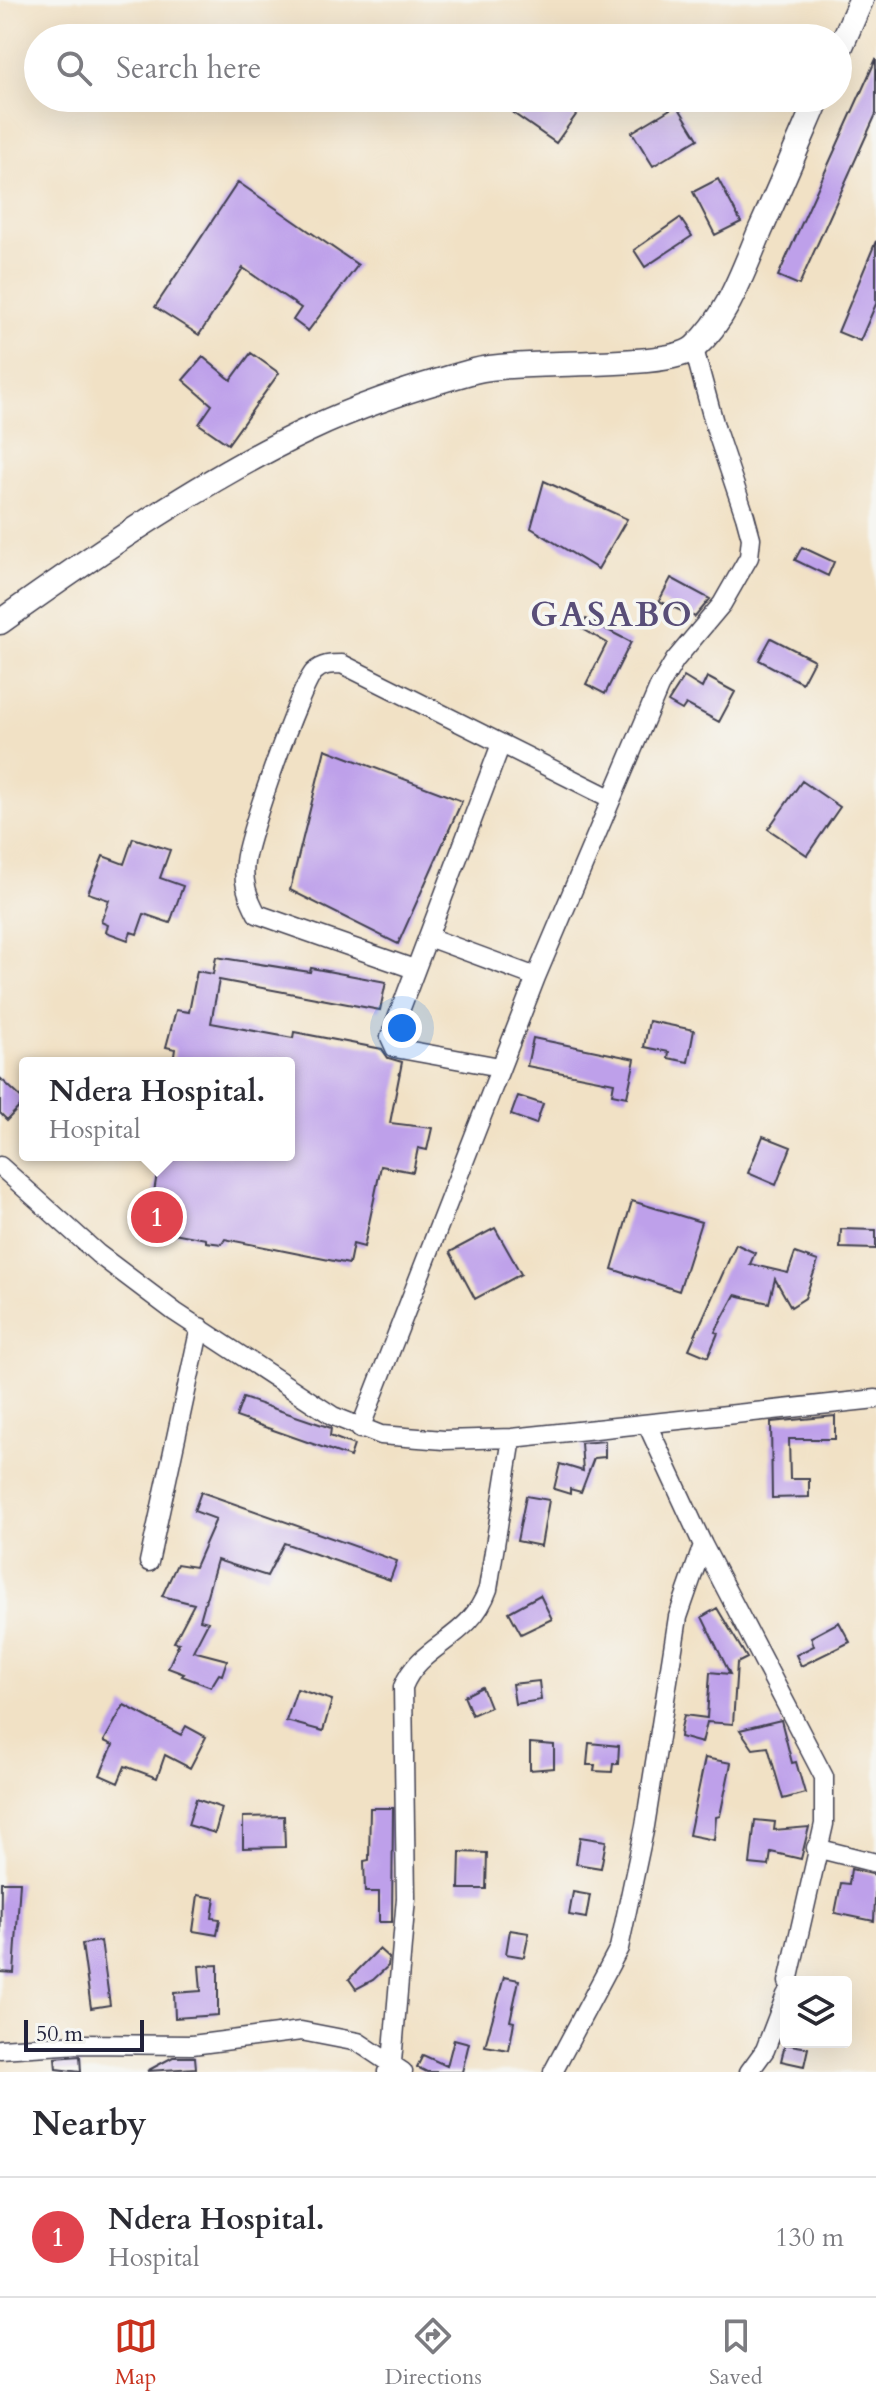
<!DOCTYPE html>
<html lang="en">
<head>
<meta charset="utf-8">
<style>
	:root { --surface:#fff; --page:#f7f7f7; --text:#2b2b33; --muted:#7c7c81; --line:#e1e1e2; --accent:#c8321e }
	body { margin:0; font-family:Cardo,serif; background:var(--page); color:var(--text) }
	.controls { position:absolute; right:24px; bottom:24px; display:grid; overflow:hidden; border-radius:8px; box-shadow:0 8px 32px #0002 }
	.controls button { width:72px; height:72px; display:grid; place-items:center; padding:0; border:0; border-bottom:2px solid var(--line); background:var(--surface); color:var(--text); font:40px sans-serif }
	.scale { position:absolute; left:24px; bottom:20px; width:120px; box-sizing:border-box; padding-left:8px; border:4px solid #22223b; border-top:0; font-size:22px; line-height:28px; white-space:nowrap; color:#22223b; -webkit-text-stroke:6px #f6f6f2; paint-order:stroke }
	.you { position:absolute; left:402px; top:1028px; width:28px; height:28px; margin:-20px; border:6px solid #fff; border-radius:50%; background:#1a73e8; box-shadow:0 0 0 12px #1a73e833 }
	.badge { display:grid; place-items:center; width:52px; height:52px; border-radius:50%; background:var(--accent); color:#fff; font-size:26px; font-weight:700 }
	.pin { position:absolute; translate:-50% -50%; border:4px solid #fff; box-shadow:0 2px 8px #0006 }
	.popup { position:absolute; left:19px; top:1057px; width:276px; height:104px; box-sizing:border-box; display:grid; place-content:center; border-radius:8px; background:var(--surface); filter:drop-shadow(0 2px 6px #0005); font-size:26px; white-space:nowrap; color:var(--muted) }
	.popup b { font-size:30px; color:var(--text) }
	.popup::after { content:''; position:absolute; left:50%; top:100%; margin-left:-16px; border:16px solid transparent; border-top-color:var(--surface) }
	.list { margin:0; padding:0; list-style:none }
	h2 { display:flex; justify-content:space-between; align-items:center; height:104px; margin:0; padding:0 32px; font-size:34px }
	h2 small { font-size:26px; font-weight:400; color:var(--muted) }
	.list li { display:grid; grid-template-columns:52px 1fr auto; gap:24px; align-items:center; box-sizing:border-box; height:120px; padding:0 32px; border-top:2px solid var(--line) }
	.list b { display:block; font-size:30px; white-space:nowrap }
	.list p { margin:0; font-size:26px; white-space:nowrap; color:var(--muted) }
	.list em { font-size:26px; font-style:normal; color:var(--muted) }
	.icon { flex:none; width:44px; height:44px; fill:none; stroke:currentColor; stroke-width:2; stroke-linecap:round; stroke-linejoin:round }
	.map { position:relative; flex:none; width:876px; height:2072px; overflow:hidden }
	.search { position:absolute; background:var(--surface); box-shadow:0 8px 32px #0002; left:24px; right:24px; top:24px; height:88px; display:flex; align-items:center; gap:20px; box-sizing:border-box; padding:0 28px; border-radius:44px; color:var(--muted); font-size:30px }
	.sheet { height:224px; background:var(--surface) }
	nav { display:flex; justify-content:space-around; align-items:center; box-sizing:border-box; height:112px; border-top:2px solid var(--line); background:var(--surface); font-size:22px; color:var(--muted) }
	nav a { display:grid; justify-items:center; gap:4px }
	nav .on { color:var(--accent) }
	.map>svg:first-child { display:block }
</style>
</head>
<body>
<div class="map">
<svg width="876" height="2072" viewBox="0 0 876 2072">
	<rect width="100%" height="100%" fill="#f6f6f2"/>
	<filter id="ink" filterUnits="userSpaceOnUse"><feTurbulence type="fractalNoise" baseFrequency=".0125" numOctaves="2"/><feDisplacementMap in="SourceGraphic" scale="16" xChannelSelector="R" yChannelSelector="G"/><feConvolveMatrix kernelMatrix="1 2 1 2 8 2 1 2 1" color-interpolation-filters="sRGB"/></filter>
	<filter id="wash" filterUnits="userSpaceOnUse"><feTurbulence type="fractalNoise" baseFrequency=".006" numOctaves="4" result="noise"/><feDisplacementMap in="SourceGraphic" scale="32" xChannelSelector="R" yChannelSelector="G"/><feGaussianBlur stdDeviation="1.8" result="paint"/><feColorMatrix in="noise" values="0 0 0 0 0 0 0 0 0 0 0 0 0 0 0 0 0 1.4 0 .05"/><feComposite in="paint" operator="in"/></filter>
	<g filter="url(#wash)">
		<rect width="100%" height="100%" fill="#f1e1c5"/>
		<g id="blocks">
			<path fill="#bea0ea" d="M876 59V114L799 285 778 276Z
				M524 98H588L556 143 513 113Z
				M677 105 698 139 653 166 632 132Z
				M718 179 741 222 715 235 693 192Z
				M238 182 358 265 308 331 293 320 301 308 243 268 199 335 155 307Z
				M680 218 692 236 645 267 634 250Z
				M876 241V304L860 341 838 332Z
				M251 353 279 373 228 444 199 424 212 405 183 380 203 357 231 380Z
				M544 481 627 519 598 569 531 528Z
				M802 547 834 562 828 576 795 560Z
				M671 578 710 599 695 617 659 601Z
				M586 619 631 642 605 694 586 684 607 643 581 628Z
				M771 638 814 660 802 683 759 660Z
				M684 677 702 688 707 677 735 692 719 722 686 704 682 710 668 702Z
				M325 749 462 801 398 944 290 890Z
				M802 781 840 807 807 855 768 829Z
				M133 838 170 850 160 878 183 886 170 923 144 914 137 934 131 932 128 940 106 932 108 925 101 922 109 900 88 893 103 856 124 864Z
				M216 957 310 972 311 968 386 982 380 1010 219 980 211 1023 293 1038 294 1032 382 1049 388 1058 402 1062 390 1123 432 1128 427 1150 418 1148 413 1172 381 1166 364 1247 353 1244 349 1264 225 1239 222 1244 206 1242V1239L168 1232 169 1226 149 1223 160 1155H289V1063H173L175 1049 166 1047 176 1010 189 1012 197 971 213 974Z
				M649 1021 694 1030 688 1062 668 1058 669 1052 644 1047Z
				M533 1038 635 1059 627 1097 612 1094 614 1083 527 1066Z
				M0 1078 25 1101 7 1120 0 1113Z
				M518 1096 543 1104 536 1124 511 1115Z
				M763 1136 791 1147 776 1185 748 1173Z
				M632 1201 701 1222 679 1291 612 1269Z
				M495 1228 521 1274 475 1299 450 1252Z
				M841 1229 876 1230V1249L840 1248Z
				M736 1244 755 1253 750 1264 788 1273 795 1253 818 1261 805 1298 791 1307 775 1279 769 1303 735 1295 715 1332 718 1333 708 1357 689 1349Z
				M243 1398 331 1428 330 1436 354 1445 350 1457 236 1417Z
				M835 1416V1439H789L790 1479H809V1497L772 1498 771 1422Z
				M605 1441V1457L594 1458 581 1492 570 1489V1494L554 1489 560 1464 583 1471 581 1443Z
				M201 1492 397 1561 390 1580 284 1543 267 1576 217 1560 200 1620 208 1622 193 1651 227 1660 222 1675 219 1674 211 1687 182 1676 184 1674 168 1668 179 1643 174 1642 194 1604 162 1596 177 1564 195 1567 216 1519 194 1511Z
				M526 1496 549 1500 541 1546 517 1541Z
				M540 1595 552 1619 521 1634 509 1612Z
				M717 1608 747 1658 737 1663 733 1724 707 1722 702 1743 680 1737 681 1728 684 1715 707 1718 710 1672 730 1674 702 1617Z
				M839 1622 850 1642 801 1666 796 1655 814 1646 811 1637Z
				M539 1681 541 1700 515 1704 512 1684Z
				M482 1687 490 1707 472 1715 464 1696Z
				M297 1689 332 1700 323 1731 286 1721Z
				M124 1705 181 1735 186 1726 206 1737 190 1768 165 1755 157 1778 125 1766 118 1783 100 1775 113 1745 104 1741Z
				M781 1720 792 1763 796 1762 805 1793 783 1799 768 1747 753 1749 740 1730Z
				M530 1743 554 1745V1768L530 1770Z
				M589 1743 619 1746 618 1764H613L612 1772 594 1771 595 1765H587Z
				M705 1758 731 1763 720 1816 716 1817 714 1840 689 1835Z
				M196 1799 222 1808 215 1833 188 1825Z
				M370 1808H393L392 1922H379V1892H365L364 1861 369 1860Z
				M284 1816 285 1847 243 1848V1817Z
				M755 1820 775 1822 774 1830 809 1827 801 1859 771 1852 769 1866 750 1864Z
				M580 1837 606 1841 601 1868 576 1864Z
				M460 1852 487 1853 486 1889H459Z
				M851 1869 876 1875 874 1921 835 1913 841 1883 849 1884Z
				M1 1882H20L14 1973 0 1972Z
				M573 1892 590 1895 586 1918 569 1915Z
				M198 1895 215 1898 212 1918 220 1919 217 1935 193 1931Z
				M510 1930 529 1933 524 1957 506 1954Z
				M101 1941 110 2005 91 2008 82 1944Z
				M379 1949 389 1958 388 1966 373 1980 356 1989 349 1979Z
				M218 1965V2015L175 2018 174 1993 201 1991 199 1966Z
				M504 1977 519 1980 510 2021 514 2022 509 2050 485 2046Z
				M454 2039 469 2043 462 2072H427L417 2067 423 2055 447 2066Z
				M785 2044 808 2048 804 2066 781 2061Z
				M80 2056 81 2072 56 2069 55 2058Z
				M173 2057H195L196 2068 147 2071Z"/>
		</g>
	</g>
	<g filter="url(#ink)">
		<use href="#blocks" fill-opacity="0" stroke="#413f50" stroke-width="2"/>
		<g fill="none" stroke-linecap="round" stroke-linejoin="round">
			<g stroke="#413f50" stroke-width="21">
				<path id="minor" d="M428 937 536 977
					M414 969 257 914C248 897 242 882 245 862 247 838 300 687 314 672 322 664 331 664 342 664L610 798
					M500 1067 395 1048 390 1037 501 744
					M0 1166 98 1254 175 1312 333 1416 381 1435 444 1440 512 1438 876 1399
					M647 1424 703 1545 824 1777V1824L788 1982
					M360 1429 536 977 659 687 675 660 722 604 749 557 751 538 745 516 716 430 694 349
					M149 1562 200 1327
					M816 1848 876 1863
					M0 2049 80 2044 192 2045 301 2031 358 2042 403 2072
					M387 2072 392 2062 406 1898 403 1687C420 1643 470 1641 488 1589L512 1438
					M553 2072 619 1948 645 1826 678 1617 703 1545
					M749 2072 765 2050 786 1995"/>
			</g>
			<g stroke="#413f50" stroke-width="27">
				<path id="secondary" d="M838 53 861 0
					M0 622C94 555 204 479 308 430 360 405 419 386 474 371 521 358 669 371 695 347 728 317 743 271 760 231 780 187 799 142 818 98"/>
			</g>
			<use href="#minor" stroke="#fff" stroke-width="18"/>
			<use href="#secondary" stroke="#fff" stroke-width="24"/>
		</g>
	</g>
	<g text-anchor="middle" stroke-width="7" stroke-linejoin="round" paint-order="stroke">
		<g font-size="34" font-weight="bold" letter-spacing="2" fill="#594e78" stroke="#f6f6f2">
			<text x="612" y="626">GASABO</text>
		</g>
	</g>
</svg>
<div class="controls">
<button><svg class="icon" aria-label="layers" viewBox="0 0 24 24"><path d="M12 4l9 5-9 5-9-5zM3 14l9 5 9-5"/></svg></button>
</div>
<div class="scale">50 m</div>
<div class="you"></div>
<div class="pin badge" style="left:157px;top:1217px;background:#e0444e">1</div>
<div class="popup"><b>Ndera Hospital.</b>Hospital</div>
<div class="search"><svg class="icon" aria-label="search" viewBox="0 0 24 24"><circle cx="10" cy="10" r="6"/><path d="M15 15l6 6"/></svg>Search here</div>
</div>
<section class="sheet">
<h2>Nearby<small></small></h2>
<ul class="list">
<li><span class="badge" style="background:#e0444e">1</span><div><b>Ndera Hospital.</b><p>Hospital</p></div><em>130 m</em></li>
</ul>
</section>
<nav>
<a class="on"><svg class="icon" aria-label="map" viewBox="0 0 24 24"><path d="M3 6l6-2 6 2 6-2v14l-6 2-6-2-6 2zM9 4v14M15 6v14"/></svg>Map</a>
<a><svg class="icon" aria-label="directions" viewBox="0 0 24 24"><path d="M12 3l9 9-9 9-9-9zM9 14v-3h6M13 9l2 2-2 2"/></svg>Directions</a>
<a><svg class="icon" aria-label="saved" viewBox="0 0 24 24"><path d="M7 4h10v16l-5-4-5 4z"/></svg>Saved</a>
</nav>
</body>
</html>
